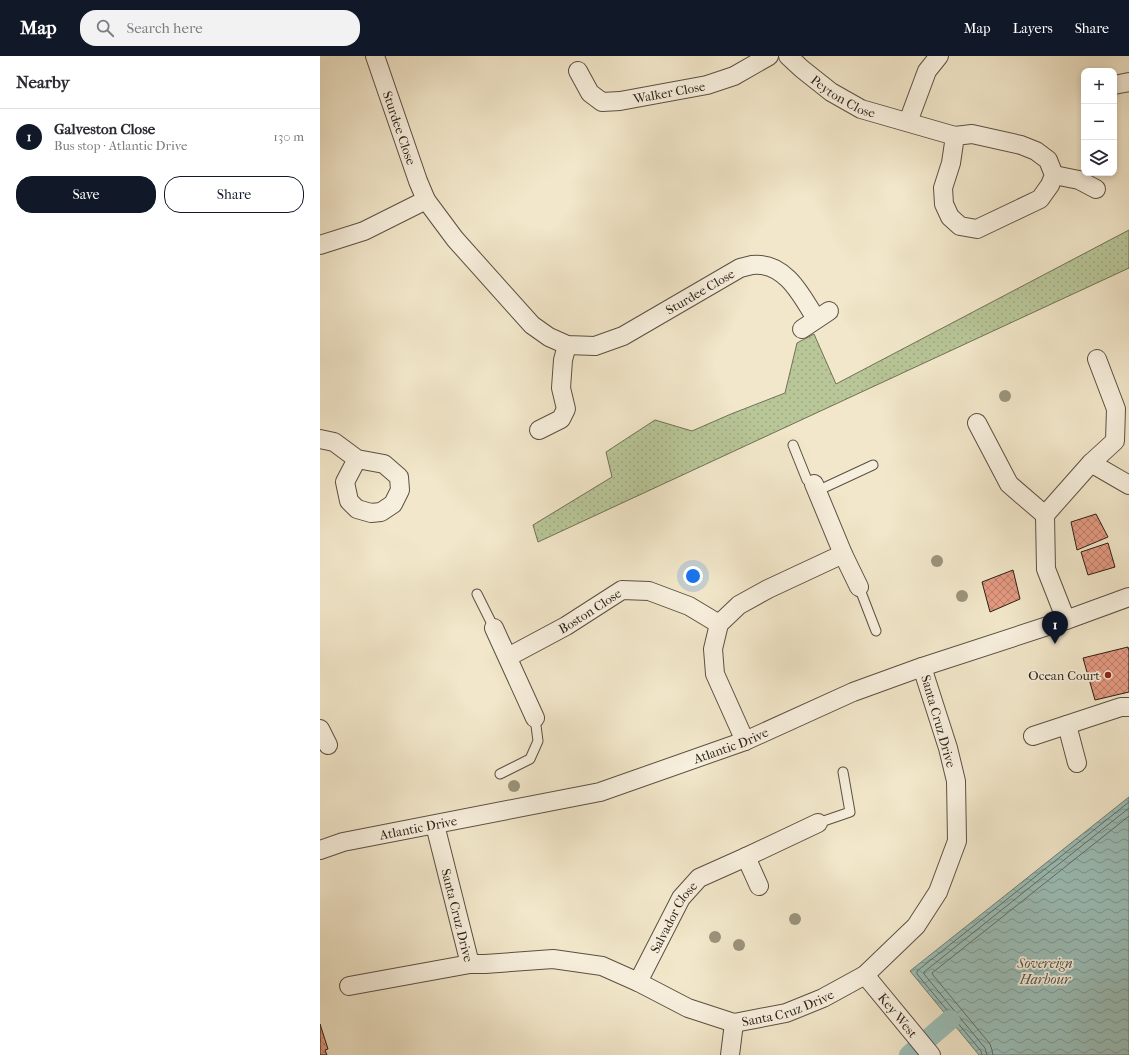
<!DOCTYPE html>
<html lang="en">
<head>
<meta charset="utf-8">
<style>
	:root { --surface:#fff; --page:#f2f2f3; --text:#2b2b33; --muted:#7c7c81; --line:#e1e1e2; --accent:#111827 }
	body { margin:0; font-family:"IM FELL French Canon",serif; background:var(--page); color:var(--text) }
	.controls { position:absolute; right:12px; top:12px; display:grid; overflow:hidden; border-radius:8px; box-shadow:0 2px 6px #0003 }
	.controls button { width:36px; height:36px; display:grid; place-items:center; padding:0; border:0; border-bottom:1px solid var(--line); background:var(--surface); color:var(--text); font:20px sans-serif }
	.you { position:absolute; left:373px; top:520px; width:14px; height:14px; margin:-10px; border:3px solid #fff; border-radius:50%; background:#1a73e8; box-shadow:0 0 0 6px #1a73e833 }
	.badge { display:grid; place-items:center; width:26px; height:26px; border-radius:50%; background:var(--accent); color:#fff; font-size:13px; font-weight:700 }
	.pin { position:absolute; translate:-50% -33px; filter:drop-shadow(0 1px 2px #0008) }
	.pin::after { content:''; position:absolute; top:21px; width:14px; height:12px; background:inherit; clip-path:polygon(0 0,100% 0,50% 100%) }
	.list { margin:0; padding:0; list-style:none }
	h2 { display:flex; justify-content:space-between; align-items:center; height:52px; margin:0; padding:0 16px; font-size:17px }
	h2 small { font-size:13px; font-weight:400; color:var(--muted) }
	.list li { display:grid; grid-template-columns:26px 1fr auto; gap:12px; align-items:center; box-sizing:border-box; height:56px; padding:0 16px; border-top:1px solid var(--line) }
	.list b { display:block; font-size:15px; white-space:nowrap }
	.list p { margin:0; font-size:13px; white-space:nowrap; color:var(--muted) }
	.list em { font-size:13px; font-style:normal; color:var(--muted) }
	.actions { display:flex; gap:8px; padding:12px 16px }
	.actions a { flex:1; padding:9px 0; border:1px solid var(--accent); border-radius:16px; text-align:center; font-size:14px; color:var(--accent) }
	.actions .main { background:var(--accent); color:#fff }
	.icon { flex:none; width:22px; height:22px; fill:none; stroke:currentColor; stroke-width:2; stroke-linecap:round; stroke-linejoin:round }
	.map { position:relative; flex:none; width:809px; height:999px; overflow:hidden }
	header { display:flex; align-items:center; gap:24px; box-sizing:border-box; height:56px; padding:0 20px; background:var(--accent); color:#fff }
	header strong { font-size:19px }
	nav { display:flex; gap:22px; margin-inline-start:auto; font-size:14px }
	.search { width:280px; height:36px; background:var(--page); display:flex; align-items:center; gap:10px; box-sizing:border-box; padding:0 14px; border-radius:16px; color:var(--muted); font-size:15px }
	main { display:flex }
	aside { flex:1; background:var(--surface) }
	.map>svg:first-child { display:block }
</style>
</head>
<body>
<header>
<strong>Map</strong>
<div class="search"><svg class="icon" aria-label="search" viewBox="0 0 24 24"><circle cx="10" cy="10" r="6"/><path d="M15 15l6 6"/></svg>Search here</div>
<nav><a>Map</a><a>Layers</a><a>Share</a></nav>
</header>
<main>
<aside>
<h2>Nearby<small></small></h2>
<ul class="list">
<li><span class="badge">1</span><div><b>Galveston Close</b><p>Bus stop · Atlantic Drive</p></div><em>130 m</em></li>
</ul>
<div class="actions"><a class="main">Save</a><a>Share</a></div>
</aside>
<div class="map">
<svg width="809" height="999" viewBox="0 0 809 999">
	<defs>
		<pattern id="grass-dots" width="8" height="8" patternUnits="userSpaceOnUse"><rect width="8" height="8" fill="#b8c698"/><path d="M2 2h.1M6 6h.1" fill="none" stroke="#9eaa82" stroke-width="1.8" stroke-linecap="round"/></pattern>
		<pattern id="water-waves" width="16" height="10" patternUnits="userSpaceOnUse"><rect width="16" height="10" fill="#9bbfb9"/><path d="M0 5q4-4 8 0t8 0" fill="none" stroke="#7e9b95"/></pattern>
		<pattern id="building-cross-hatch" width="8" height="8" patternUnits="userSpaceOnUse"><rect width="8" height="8" fill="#e59a82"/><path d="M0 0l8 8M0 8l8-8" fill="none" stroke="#ba7d69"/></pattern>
	</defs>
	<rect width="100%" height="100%" fill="#f2e7ca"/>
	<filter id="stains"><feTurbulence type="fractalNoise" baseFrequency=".005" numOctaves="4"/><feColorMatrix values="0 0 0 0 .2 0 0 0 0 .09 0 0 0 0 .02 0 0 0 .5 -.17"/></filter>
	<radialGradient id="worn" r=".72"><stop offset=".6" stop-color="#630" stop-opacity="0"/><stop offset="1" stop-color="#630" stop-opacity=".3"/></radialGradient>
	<path fill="url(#grass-dots)" stroke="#707256" d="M809 174V212L218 486 213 469 292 421 286 396 335 364 372 375 411 358 465 337 477 287 494 278 516 328Z"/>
	<path fill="url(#water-waves)" stroke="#6d7f77" d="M809 741V999H659L590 915Z"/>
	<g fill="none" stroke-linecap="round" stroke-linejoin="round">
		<path stroke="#626e67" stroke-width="1" d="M662 999 661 995 597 918V915L809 746
			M667 999 665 992 604 918V916L809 752
			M673 999 672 994 670 988 613 919 612 917 809 760"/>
		<path stroke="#9bbfb9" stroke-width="20" d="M589 999 630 964"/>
	</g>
	<path fill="url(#building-cross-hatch)" stroke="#291e15" d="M776 458 788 481 757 494 751 466Z
		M788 487 795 511 768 519 761 496Z
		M693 514 700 543 670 556 662 526Z
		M808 591 809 595V636L775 644 763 602Z
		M0 968 8 993 5 994 7 999H0Z"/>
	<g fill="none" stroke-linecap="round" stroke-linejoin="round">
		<g stroke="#5b5042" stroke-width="11">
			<path id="service" d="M473 389 487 424 494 428
				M497 435 553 409
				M539 531 556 575
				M157 538 174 572
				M180 718 210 703 218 685 215 662
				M498 767 530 756 523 716"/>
		</g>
		<g stroke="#5b5042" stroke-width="20">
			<g id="minor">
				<path id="s1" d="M55 0 98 125 106 144 135 183 212 269 229 281 247 289 275 290 303 280 420 212C424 211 428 210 432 209 465 205 482 240 496 263"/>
				<path id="s2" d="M468 0 482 13 511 36 541 53 635 80 652 78 701 89 716 95 728 104 734 119 730 129 720 143 657 173 640 170 630 161 624 148 623 132 631 107 635 80"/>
				<path id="s3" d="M258 15 270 37 282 46 300 45 387 29 414 20 449 0"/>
				<path d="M794 29 809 26"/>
				<path d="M588 66 607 15 619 0"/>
				<path d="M734 119 759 124 776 133"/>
				<path d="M0 189 44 175 106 144"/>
				<path d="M482 273 509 255"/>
				<path d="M657 367 689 428 725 459"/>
				<path d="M219 374 241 363 246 353 241 332 243 304 247 289"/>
				<path d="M0 383 14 386 37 403 64 408 79 421 80 434 73 448 61 456 51 457 37 453 29 445 25 426 37 403"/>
				<path d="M771 407 809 429"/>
				<path d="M494 428 523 498 539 531"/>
				<path d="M746 564 726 513 725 459 771 407 795 385 796 353 777 303"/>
				<path d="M174 572 215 662"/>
				<path id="s4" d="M188 601 246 570 302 534 329 535 369 550 399 568"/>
				<path d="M747 669 757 707"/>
				<path d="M0 673 8 689"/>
				<path d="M713 680 801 651H809"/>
				<path d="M425 685 395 618 393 593 399 568 419 549 448 533 523 498"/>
				<path id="s5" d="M115 769 150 908H165L233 903 282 910 318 926 368 952 414 967 466 957 503 942 545 919 596 870 618 836 637 785 636 725 628 692 602 611"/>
				<path id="s6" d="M0 794 23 786 280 736 425 685 533 636 602 611 746 564 809 541"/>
				<path d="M426 801 439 830"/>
				<path id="s7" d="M545 919 611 999"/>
				<path id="s8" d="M318 926 361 842 379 822 426 801 498 767"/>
				<path d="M29 930 150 908"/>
				<path d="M410 999 414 967"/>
			</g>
		</g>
		<use href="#service" stroke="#f7efdd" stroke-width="9"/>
		<use href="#minor" stroke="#f7efdd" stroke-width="18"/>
	</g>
	<g fill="#9b947c">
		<circle cx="685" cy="340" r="6"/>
		<circle cx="617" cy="505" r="6"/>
		<circle cx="642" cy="540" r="6"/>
		<circle cx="194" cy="730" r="6"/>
		<circle cx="475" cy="863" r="6"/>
		<circle cx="395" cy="881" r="6"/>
		<circle cx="419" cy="889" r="6"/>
	</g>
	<circle fill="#8f2418" stroke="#f7efdd" stroke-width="1.5" cx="788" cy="619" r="4"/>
	<g text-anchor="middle" stroke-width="3.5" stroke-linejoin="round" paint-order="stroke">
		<g font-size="13" fill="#291e15" stroke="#f7efdd">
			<text dy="5" stroke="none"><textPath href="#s3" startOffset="108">Walker Close</textPath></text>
			<text dy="5" stroke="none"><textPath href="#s2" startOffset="69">Peyton Close</textPath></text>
			<text dy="5" stroke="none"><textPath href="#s1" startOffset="76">Sturdee Close</textPath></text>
			<text dy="5" stroke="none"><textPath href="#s1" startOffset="504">Sturdee Close</textPath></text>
			<text dy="5" stroke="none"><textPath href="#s4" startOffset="94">Boston Close</textPath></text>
			<text transform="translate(619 665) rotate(74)" y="5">Santa Cruz Drive</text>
			<text dy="5" stroke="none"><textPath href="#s6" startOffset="425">Atlantic Drive</textPath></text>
			<text dy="5" stroke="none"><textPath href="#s6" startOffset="101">Atlantic Drive</textPath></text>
			<text dy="5" stroke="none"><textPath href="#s5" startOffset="93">Santa Cruz Drive</textPath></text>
			<text dy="5" stroke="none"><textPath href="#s8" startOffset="74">Salvador Close</textPath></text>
			<text dy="5" stroke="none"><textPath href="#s5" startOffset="476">Santa Cruz Drive</textPath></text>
			<text dy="5" stroke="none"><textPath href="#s7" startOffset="52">Key West</textPath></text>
		</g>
		<g font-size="13" fill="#291e15" stroke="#f7efdd" text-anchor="end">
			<text x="780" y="624">Ocean Court</text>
		</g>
		<g font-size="14" font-style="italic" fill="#51564e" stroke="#f7efdd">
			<text x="725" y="912">Sovereign<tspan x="725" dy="16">Harbour</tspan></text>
		</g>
	</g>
	<rect width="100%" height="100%" filter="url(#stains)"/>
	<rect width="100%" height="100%" fill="url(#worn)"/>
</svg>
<div class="controls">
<button>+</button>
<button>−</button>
<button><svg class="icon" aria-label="layers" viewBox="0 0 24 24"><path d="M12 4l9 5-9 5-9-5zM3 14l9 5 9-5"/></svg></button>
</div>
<div class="you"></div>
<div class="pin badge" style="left:735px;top:588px">1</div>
</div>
</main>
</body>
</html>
